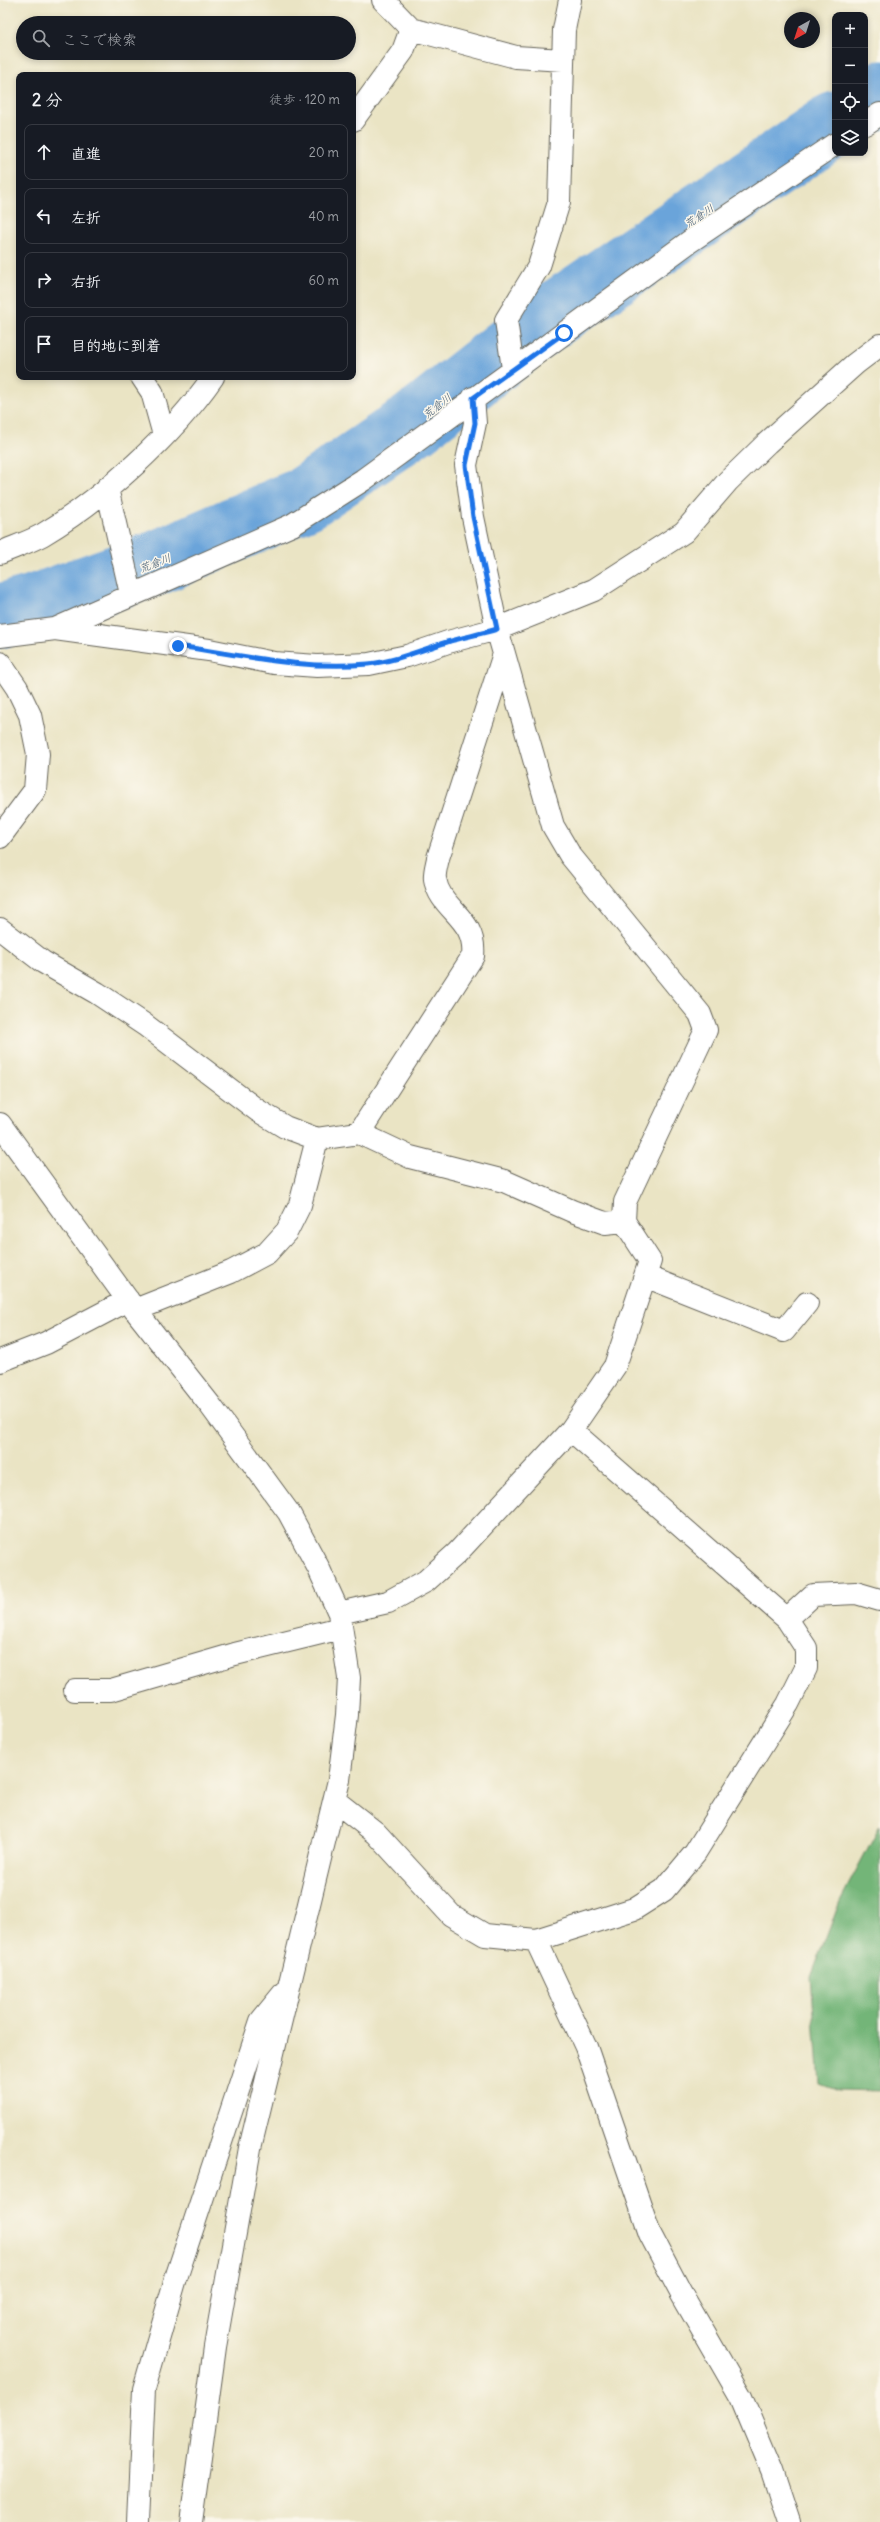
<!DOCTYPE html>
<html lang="ja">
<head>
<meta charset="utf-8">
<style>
	:root { --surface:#171b24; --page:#242831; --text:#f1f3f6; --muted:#9ea1a6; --line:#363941 }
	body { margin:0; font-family:Delius,"Klee One",sans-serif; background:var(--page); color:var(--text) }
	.controls { position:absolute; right:12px; top:12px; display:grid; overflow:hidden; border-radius:8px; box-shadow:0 2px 6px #0003 }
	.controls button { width:36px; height:36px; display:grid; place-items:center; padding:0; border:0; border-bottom:1px solid var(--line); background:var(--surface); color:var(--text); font:20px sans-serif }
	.compass { position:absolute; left:784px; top:12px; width:36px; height:36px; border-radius:50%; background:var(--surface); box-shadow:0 2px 6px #0003; rotate:219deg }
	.stop { position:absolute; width:12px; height:12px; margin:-9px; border:3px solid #1a73e8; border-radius:50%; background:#fff }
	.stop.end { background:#1a73e8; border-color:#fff; box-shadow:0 1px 4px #0008 }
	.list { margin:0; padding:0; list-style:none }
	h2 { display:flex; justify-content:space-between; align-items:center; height:52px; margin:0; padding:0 16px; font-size:17px }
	h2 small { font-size:13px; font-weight:400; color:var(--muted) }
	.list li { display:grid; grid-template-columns:26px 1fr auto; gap:12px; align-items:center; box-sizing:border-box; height:56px; margin:0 8px 8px; padding:0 8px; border:1px solid var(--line); border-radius:8px }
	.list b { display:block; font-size:15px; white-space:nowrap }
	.list em { font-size:13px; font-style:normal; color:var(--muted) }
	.icon { flex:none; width:22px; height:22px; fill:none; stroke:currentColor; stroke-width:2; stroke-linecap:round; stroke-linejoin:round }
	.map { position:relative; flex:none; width:880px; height:2522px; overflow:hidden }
	.search { position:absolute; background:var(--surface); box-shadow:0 2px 6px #0003; left:16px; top:16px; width:340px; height:44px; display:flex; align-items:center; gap:10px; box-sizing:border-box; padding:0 14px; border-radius:22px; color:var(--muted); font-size:15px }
	.panel { position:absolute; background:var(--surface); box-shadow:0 2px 6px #0003; left:16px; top:72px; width:340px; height:308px; border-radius:8px }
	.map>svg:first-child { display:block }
</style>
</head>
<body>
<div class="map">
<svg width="880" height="2522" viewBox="0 0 880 2522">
	<rect width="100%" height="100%" fill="#fbf7ec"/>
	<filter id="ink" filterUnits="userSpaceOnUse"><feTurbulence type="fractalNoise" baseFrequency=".025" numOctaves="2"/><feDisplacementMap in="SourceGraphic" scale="8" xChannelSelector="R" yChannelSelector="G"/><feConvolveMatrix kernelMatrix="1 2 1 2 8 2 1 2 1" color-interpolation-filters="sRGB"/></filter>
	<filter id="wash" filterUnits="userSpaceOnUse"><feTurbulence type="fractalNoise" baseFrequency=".012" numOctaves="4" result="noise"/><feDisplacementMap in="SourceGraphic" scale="16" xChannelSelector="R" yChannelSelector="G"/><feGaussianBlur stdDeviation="0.9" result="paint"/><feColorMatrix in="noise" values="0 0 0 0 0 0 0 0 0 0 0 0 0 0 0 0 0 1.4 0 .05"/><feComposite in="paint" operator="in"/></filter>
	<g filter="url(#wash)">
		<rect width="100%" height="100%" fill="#eae4c4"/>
		<path fill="#73b578" stroke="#48684a" d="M880 1825V2091L838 2090 819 2083 811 1977 840 1901Z"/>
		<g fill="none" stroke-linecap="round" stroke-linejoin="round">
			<path stroke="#6ba4da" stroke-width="65" d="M865 103 880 93
				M0 616 33 607 159 562 306 498 414 424 546 320 835 124"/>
		</g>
	</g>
	<g filter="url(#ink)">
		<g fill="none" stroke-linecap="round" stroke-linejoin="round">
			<g stroke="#646257" stroke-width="24">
				<path id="minor" d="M383 0 411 29 516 57 563 60
					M353 120 403 51 411 29
					M865 124 880 114
					M513 369 506 320 539 266 559 202 564 30 570 0
					M142 377 152 392 164 435
					M107 488 131 594
					M0 553C14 547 29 542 42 535 103 499 172 436 213 377
					M55 629 292 525 363 480 689 242 835 144
					M0 636 55 629 209 650 274 663 317 666 369 664 407 656 448 642 497 629 594 590 684 532 728 481 767 443 855 364 880 345
					M0 663 17 688 30 715 38 754 35 790 0 837
					M0 929 43 962 97 993 145 1025 257 1110 285 1127 317 1139 359 1133 410 1157 504 1181 572 1211 605 1223 624 1221
					M0 1124 135 1310 210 1405 289 1513 318 1567 339 1613 349 1678 347 1715 339 1780 250 2148 215 2347 191 2522
					M359 1133 473 956C477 917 440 911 435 879 434 873 437 864 438 858L504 654
					M645 1276 784 1331 807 1303
					M135 1310 231 1272 267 1253 287 1231 300 1205 317 1139
					M0 1361 46 1343 128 1300
					M571 1430 787 1619 813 1595 856 1593 880 1600
					M339 1613 388 1602 426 1581 457 1553 571 1430 615 1366 650 1261 624 1221 625 1202 706 1030 700 1014 570 855 553 826 497 629 473 517 466 465 475 423 473 398
					M787 1619 806 1648V1668L788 1704 695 1853 664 1890 634 1909 536 1940 586 2047 650 2234 681 2293 741 2397 772 2471 789 2522
					M75 1690H111L235 1654 341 1628
					M334 1800 376 1833 451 1915 485 1935 536 1940
					M138 2522 144 2389 176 2278 261 2021 283 1994"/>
			</g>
			<use href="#minor" stroke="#fff" stroke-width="22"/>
		</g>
	</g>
	<g fill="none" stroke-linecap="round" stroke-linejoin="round" filter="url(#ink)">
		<path stroke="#1a73e8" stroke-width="5" d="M178 646C242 655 303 670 368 664 396 661 421 650 447 642 464 637 481 634 497 629L473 517 466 465 475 423 473 398 564 333"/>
	</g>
	<g text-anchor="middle" stroke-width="3" stroke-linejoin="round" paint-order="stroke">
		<g font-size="11" font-style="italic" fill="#405971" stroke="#fbf7ec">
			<text transform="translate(699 216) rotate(-34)" y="4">荒倉川</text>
			<text transform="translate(437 406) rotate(-38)" y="4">荒倉川</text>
			<text transform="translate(155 563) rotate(-21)" y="4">荒倉川</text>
		</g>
	</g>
</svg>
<div class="controls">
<button>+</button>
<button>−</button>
<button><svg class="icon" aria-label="locate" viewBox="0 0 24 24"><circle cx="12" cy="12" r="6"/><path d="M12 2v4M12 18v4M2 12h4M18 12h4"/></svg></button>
<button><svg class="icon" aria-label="layers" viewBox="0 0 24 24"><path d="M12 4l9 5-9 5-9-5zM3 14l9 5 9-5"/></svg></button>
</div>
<svg class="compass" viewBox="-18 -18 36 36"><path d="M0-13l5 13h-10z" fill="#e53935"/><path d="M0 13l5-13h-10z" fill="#9ea1a6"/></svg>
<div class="stop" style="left:564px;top:333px"></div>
<div class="stop end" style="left:178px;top:646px"></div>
<div class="search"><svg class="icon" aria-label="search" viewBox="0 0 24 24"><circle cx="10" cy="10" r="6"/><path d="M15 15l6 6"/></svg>ここで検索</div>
<section class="panel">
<h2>2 分<small>徒歩 · 120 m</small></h2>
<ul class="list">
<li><svg class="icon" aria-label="ahead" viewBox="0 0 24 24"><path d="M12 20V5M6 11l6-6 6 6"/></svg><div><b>直進</b></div><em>20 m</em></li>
<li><svg class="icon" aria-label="left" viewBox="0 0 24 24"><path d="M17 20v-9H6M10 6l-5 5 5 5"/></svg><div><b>左折</b></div><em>40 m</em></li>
<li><svg class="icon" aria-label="right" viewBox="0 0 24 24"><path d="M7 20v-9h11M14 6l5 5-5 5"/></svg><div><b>右折</b></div><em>60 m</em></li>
<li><svg class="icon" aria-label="arrive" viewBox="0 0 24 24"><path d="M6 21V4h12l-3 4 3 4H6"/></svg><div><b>目的地に到着</b></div></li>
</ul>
</section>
</div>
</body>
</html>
